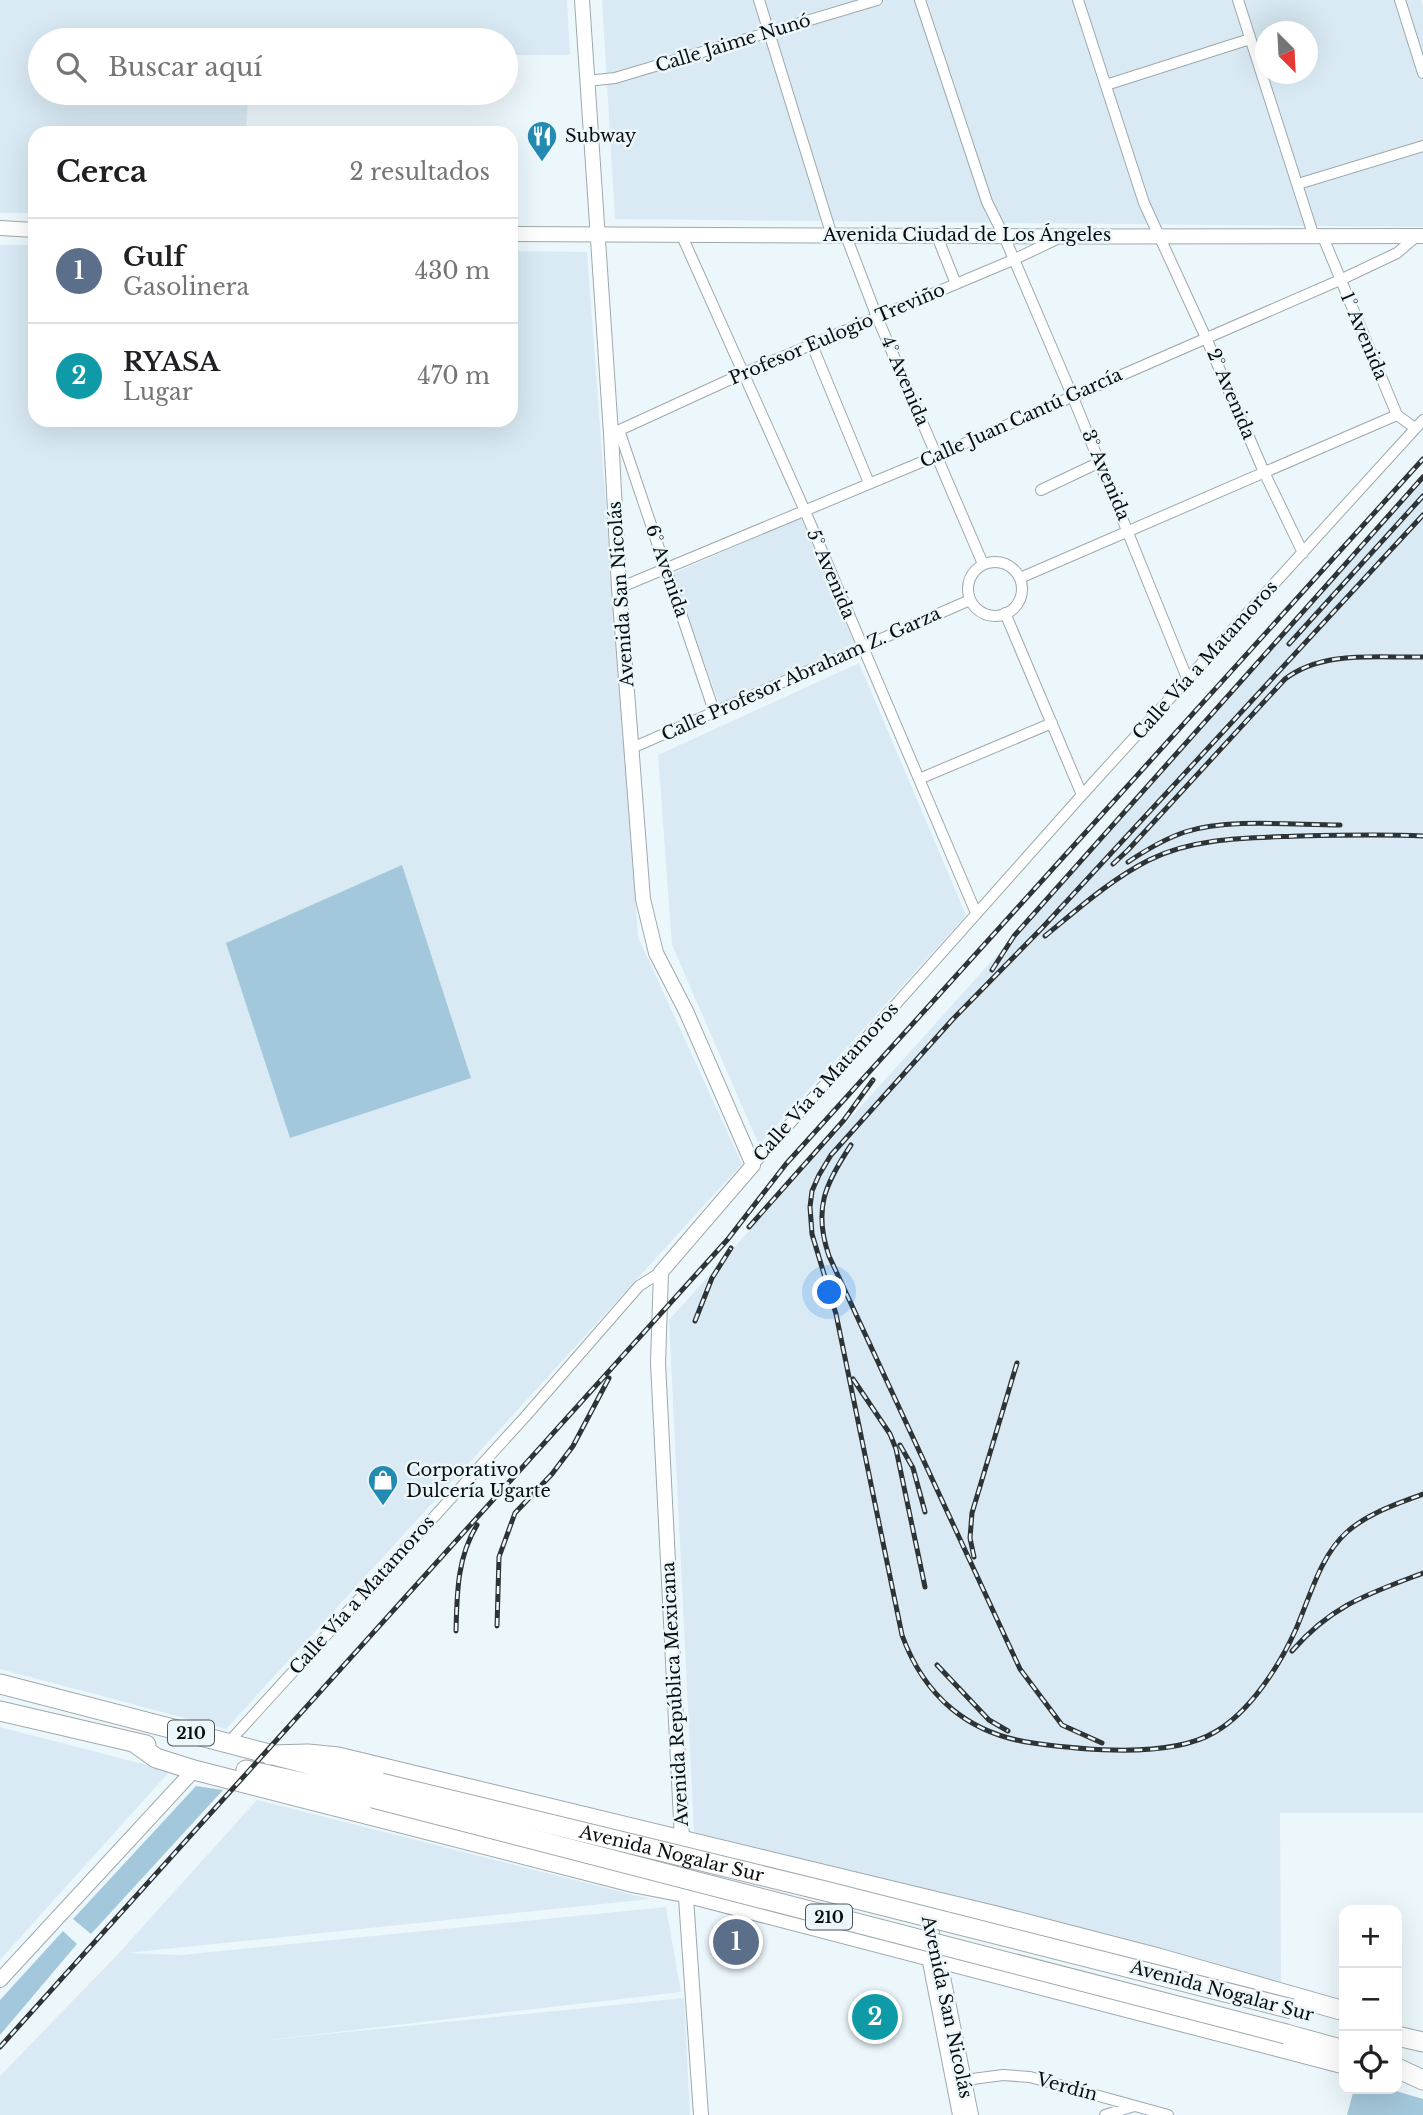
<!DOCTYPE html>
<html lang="es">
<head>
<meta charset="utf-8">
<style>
	:root { --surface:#fff; --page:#f2f2f2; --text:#202124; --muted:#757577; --line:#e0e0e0; --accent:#1a73e8 }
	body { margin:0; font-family:"Libre Baskerville",serif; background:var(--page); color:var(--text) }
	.controls { position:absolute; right:21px; bottom:21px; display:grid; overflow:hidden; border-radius:14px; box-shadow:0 7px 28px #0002 }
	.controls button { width:63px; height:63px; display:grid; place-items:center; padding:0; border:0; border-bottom:2px solid var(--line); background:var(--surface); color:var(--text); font:35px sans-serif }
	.compass { position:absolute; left:1255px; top:21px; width:63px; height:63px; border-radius:50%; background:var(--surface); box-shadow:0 7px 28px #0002; rotate:156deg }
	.you { position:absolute; left:830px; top:1293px; width:24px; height:24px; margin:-18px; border:5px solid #fff; border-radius:50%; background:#1a73e8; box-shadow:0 0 0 10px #1a73e833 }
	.badge { display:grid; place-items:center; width:46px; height:46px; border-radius:50%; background:var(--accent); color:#fff; font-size:23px; font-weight:700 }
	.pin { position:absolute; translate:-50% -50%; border:4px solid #fff; box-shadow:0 2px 7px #0006 }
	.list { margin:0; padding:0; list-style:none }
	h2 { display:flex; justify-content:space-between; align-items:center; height:91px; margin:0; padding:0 28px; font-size:30px }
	h2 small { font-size:23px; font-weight:400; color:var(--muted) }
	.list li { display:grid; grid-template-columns:46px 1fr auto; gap:21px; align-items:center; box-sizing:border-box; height:105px; padding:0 28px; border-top:2px solid var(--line) }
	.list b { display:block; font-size:26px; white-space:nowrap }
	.list p { margin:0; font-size:23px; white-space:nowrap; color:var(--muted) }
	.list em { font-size:23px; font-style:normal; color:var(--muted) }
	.icon { flex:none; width:38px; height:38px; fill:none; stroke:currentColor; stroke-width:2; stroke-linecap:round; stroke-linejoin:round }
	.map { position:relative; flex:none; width:1423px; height:2115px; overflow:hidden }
	.search { position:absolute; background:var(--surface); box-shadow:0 7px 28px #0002; left:28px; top:28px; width:490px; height:77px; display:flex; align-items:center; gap:18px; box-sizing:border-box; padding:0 24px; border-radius:38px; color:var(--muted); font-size:26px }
	.panel { position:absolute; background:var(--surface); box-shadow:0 7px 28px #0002; left:28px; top:126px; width:490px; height:301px; border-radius:21px }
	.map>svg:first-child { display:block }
</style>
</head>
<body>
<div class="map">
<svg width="1423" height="2115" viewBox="0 0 1423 2115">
	<rect width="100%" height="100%" fill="#ecf7fc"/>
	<path fill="#d9eaf4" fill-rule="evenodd" d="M0 0H567L570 55H506V40H40V93H368L319 101 248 97 246 133H35V213H0Z
		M602 0H1421L1423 6V227L615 219ZM1266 32H1308V74H1266Z
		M0 245H35V420H511V251L587 252 638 937 742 1164 226 1729 0 1669Z
		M1423 481V1813H1280L1281 1982 694 1832 669 1320Z
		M801 518 854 643 719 703 672 574Z
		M859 663 966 915 759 1145 672 945 658 755Z
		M0 1727 170 1771 0 1960Z
		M257 1800 650 1899 127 1953 181 1955 666 1907 681 1992 259 2041 684 1998 690 2115H0V2076L119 1953Z"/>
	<path fill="#a4c8db" d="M402 865 471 1078 290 1138 226 943Z
		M196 1786 223 1790 91 1934 73 1919Z
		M63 1931 77 1944 0 2035V2000Z
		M1354 2089H1389L1423 2099V2115H1347Z"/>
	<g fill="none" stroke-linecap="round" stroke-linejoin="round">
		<g stroke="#9ea8ad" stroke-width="12">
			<path id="minor" d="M759 0 832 236
				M920 0 987 202 1004 236 1072 395 1187 678
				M1078 0 1144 203 1206 338 1264 472 1303 553
				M1238 0 1314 237
				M1400 0 1423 73
				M587 81 615 78 877 0
				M1106 85 1250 39
				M1298 184 1423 146
				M682 236 805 511 976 913
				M846 236 877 317 983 564
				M937 236 956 284
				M1323 237 1397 415 1415 428
				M812 345 869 483
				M619 430 714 711
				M611 434 744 373 1013 260 1061 237
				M1041 490 1100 462
				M968 589a27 27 0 1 1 54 0a27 27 0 1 1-54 0Z
				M1020 578 1397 415
				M619 588 936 456 1340 280 1397 253 1417 236
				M1005 613 1082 795
				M632 748 970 600
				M919 779 1052 723
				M753 1165 1082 795 1423 420
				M228 1743 525 1417 639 1286 661 1272
				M965 2080 1003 2075 1030 2077 1168 2115
				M1105 2115 1134 2106"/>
		</g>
		<g stroke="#9ea8ad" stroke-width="16">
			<path id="tertiary" d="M582 0 611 434 619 588 643 899 656 953 686 1011 753 1165 661 1272 658 1363 682 1840 701 2115
				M0 228 35 230
				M511 234C815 237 1119 237 1423 236
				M926 1911 941 1967 971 2115
				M929 1957 960 2115
				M0 1980 194 1770"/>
		</g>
		<g stroke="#9ea8ad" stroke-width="21">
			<path id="trunk" d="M0 1684 381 1783
				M0 1711 146 1745
				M135 1743 156 1758 194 1770 635 1883 687 1893 1344 2064
				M270 1755 308 1754 338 1757 996 1916 1158 1958 1344 2011
				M246 1770 373 1798
				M1286 2034 1344 2050
				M1397 2036 1423 2042
				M1397 2068 1423 2080"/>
		</g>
		<use href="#minor" stroke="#fff" stroke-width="10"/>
		<use href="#tertiary" stroke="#fff" stroke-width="14"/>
		<use href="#trunk" stroke="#fff" stroke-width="19"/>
		<g stroke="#2e3335" stroke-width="5">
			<path id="rail" d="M1423 515 1043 927 953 1019 831 1155 819 1175 812 1191 810 1207 812 1234 836 1314 902 1635C924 1696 968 1734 1033 1743 1083 1750 1170 1759 1215 1732 1250 1712 1280 1665 1296 1629 1310 1597 1320 1556 1347 1532 1368 1513 1397 1504 1423 1494
				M1289 644 1423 496
				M1128 862C1146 850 1164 839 1185 832 1229 818 1293 825 1340 825
				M1113 864 1128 850 1285 679C1323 650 1377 658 1423 657
				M1045 936C1078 909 1110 880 1149 860 1195 837 1250 838 1300 836 1341 835 1382 834 1423 836
				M992 970 1014 936 1423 477
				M851 1145C825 1184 813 1209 829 1256L1020 1669 1062 1725 1102 1743
				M749 1227 844 1120 873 1080
				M695 1321 712 1278 731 1248
				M853 1379 890 1434 896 1449 925 1587
				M900 1445 913 1468 925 1512
				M974 1557 970 1538 972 1513 1017 1363
				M497 1626 499 1557 515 1513 552 1474 573 1446 609 1378
				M456 1631C457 1593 457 1558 477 1525
				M1292 1651C1332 1605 1368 1594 1423 1573
				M937 1665 989 1720 1008 1731
				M0 2047 728 1239 786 1164 1423 459"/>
		</g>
		<use href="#rail" stroke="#ecf7fc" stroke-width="2.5" stroke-dasharray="8" stroke-linecap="butt"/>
		<g stroke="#9ea8ad" stroke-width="21" stroke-linecap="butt">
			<g id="trunk-bridge">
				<path id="s1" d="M381 1783 821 1890 1292 2009"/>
				<path d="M373 1798 1286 2034"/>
			</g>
		</g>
		<use href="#trunk-bridge" stroke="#fff" stroke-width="19"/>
	</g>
	<defs>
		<g id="restaurant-pin" transform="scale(1.575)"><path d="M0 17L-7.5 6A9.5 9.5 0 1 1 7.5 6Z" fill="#238ab2" stroke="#ecf7fc"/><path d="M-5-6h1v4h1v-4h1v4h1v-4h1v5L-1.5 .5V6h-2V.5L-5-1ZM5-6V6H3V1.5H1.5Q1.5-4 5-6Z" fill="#fff"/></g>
		<g id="shop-pin" transform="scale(1.575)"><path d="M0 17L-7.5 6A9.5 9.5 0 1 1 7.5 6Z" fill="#238ab2" stroke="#ecf7fc"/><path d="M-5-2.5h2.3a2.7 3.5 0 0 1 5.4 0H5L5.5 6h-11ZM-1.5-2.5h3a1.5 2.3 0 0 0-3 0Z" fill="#fff"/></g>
	</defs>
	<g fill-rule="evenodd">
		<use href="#restaurant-pin" x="542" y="136"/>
		<use href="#shop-pin" x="383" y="1480"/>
	</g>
	<g text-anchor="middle" stroke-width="5" stroke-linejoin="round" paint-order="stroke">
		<g fill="#ecf7fc" stroke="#4e5456" stroke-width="2">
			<rect x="168" y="1720.5" width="46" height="25" rx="5"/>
			<rect x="806" y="1904.5" width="46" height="25" rx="5"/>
		</g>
		<g font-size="16" font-weight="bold" fill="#0a0e0f">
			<text x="191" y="1739">210</text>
			<text x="829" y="1923">210</text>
		</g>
		<g font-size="18" fill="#0a0e0f" stroke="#ecf7fc">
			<text transform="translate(733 43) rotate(-17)" y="6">Calle Jaime Nunó</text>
			<text x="967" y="241">Avenida Ciudad de Los Ángeles</text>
			<text transform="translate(837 334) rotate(-23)" y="6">Profesor Eulogio Treviño</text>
			<text transform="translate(1364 336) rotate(67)" y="6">1° Avenida</text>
			<text transform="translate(905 381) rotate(67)" y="6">4° Avenida</text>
			<text transform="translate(1231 394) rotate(67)" y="6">2° Avenida</text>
			<text transform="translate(1021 418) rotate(-24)" y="6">Calle Juan Cantú García</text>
			<text transform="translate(1106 475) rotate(67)" y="6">3° Avenida</text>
			<text transform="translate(667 571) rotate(71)" y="6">6° Avenida</text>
			<text transform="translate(831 574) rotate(67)" y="6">5° Avenida</text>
			<text transform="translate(621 594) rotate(-94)" y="6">Avenida San Nicolás</text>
			<text transform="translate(1205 660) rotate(-48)" y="6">Calle Vía a Matamoros</text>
			<text transform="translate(801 674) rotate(-24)" y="6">Calle Profesor Abraham Z. Garza</text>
			<text transform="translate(826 1082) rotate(-48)" y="6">Calle Vía a Matamoros</text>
			<text transform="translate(362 1595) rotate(-48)" y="6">Calle Vía a Matamoros</text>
			<text transform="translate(675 1694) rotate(-93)" y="6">Avenida República Mexicana</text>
			<text dy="6" stroke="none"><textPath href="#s1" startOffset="299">Avenida Nogalar Sur</textPath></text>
			<text transform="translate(1222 1991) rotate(15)" y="6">Avenida Nogalar Sur</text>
			<text transform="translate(947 2007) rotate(78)" y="6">Avenida San Nicolás</text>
			<text transform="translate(1067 2087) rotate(15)" y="6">Verdín</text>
		</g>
		<g font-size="18" fill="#0a0e0f" stroke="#ecf7fc" text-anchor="start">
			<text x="565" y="142">Subway</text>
			<text x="406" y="1476">Corporativo<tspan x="406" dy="21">Dulcería Ugarte</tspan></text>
		</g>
	</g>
</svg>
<div class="controls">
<button>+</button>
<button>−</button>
<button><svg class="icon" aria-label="locate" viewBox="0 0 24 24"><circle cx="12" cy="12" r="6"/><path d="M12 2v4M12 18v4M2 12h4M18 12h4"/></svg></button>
</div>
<svg class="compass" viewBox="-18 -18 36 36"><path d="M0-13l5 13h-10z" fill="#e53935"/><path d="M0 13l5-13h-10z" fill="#757577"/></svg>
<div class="you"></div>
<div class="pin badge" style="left:736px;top:1942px;background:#5c6f8a">1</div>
<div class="pin badge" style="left:875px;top:2017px;background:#0f9aa8">2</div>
<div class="search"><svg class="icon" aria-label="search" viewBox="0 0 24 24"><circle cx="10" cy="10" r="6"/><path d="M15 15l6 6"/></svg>Buscar aquí</div>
<section class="panel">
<h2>Cerca<small>2 resultados</small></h2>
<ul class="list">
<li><span class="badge" style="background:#5c6f8a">1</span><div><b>Gulf</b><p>Gasolinera</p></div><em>430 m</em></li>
<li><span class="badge" style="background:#0f9aa8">2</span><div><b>RYASA</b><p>Lugar</p></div><em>470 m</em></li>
</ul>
</section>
</div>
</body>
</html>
